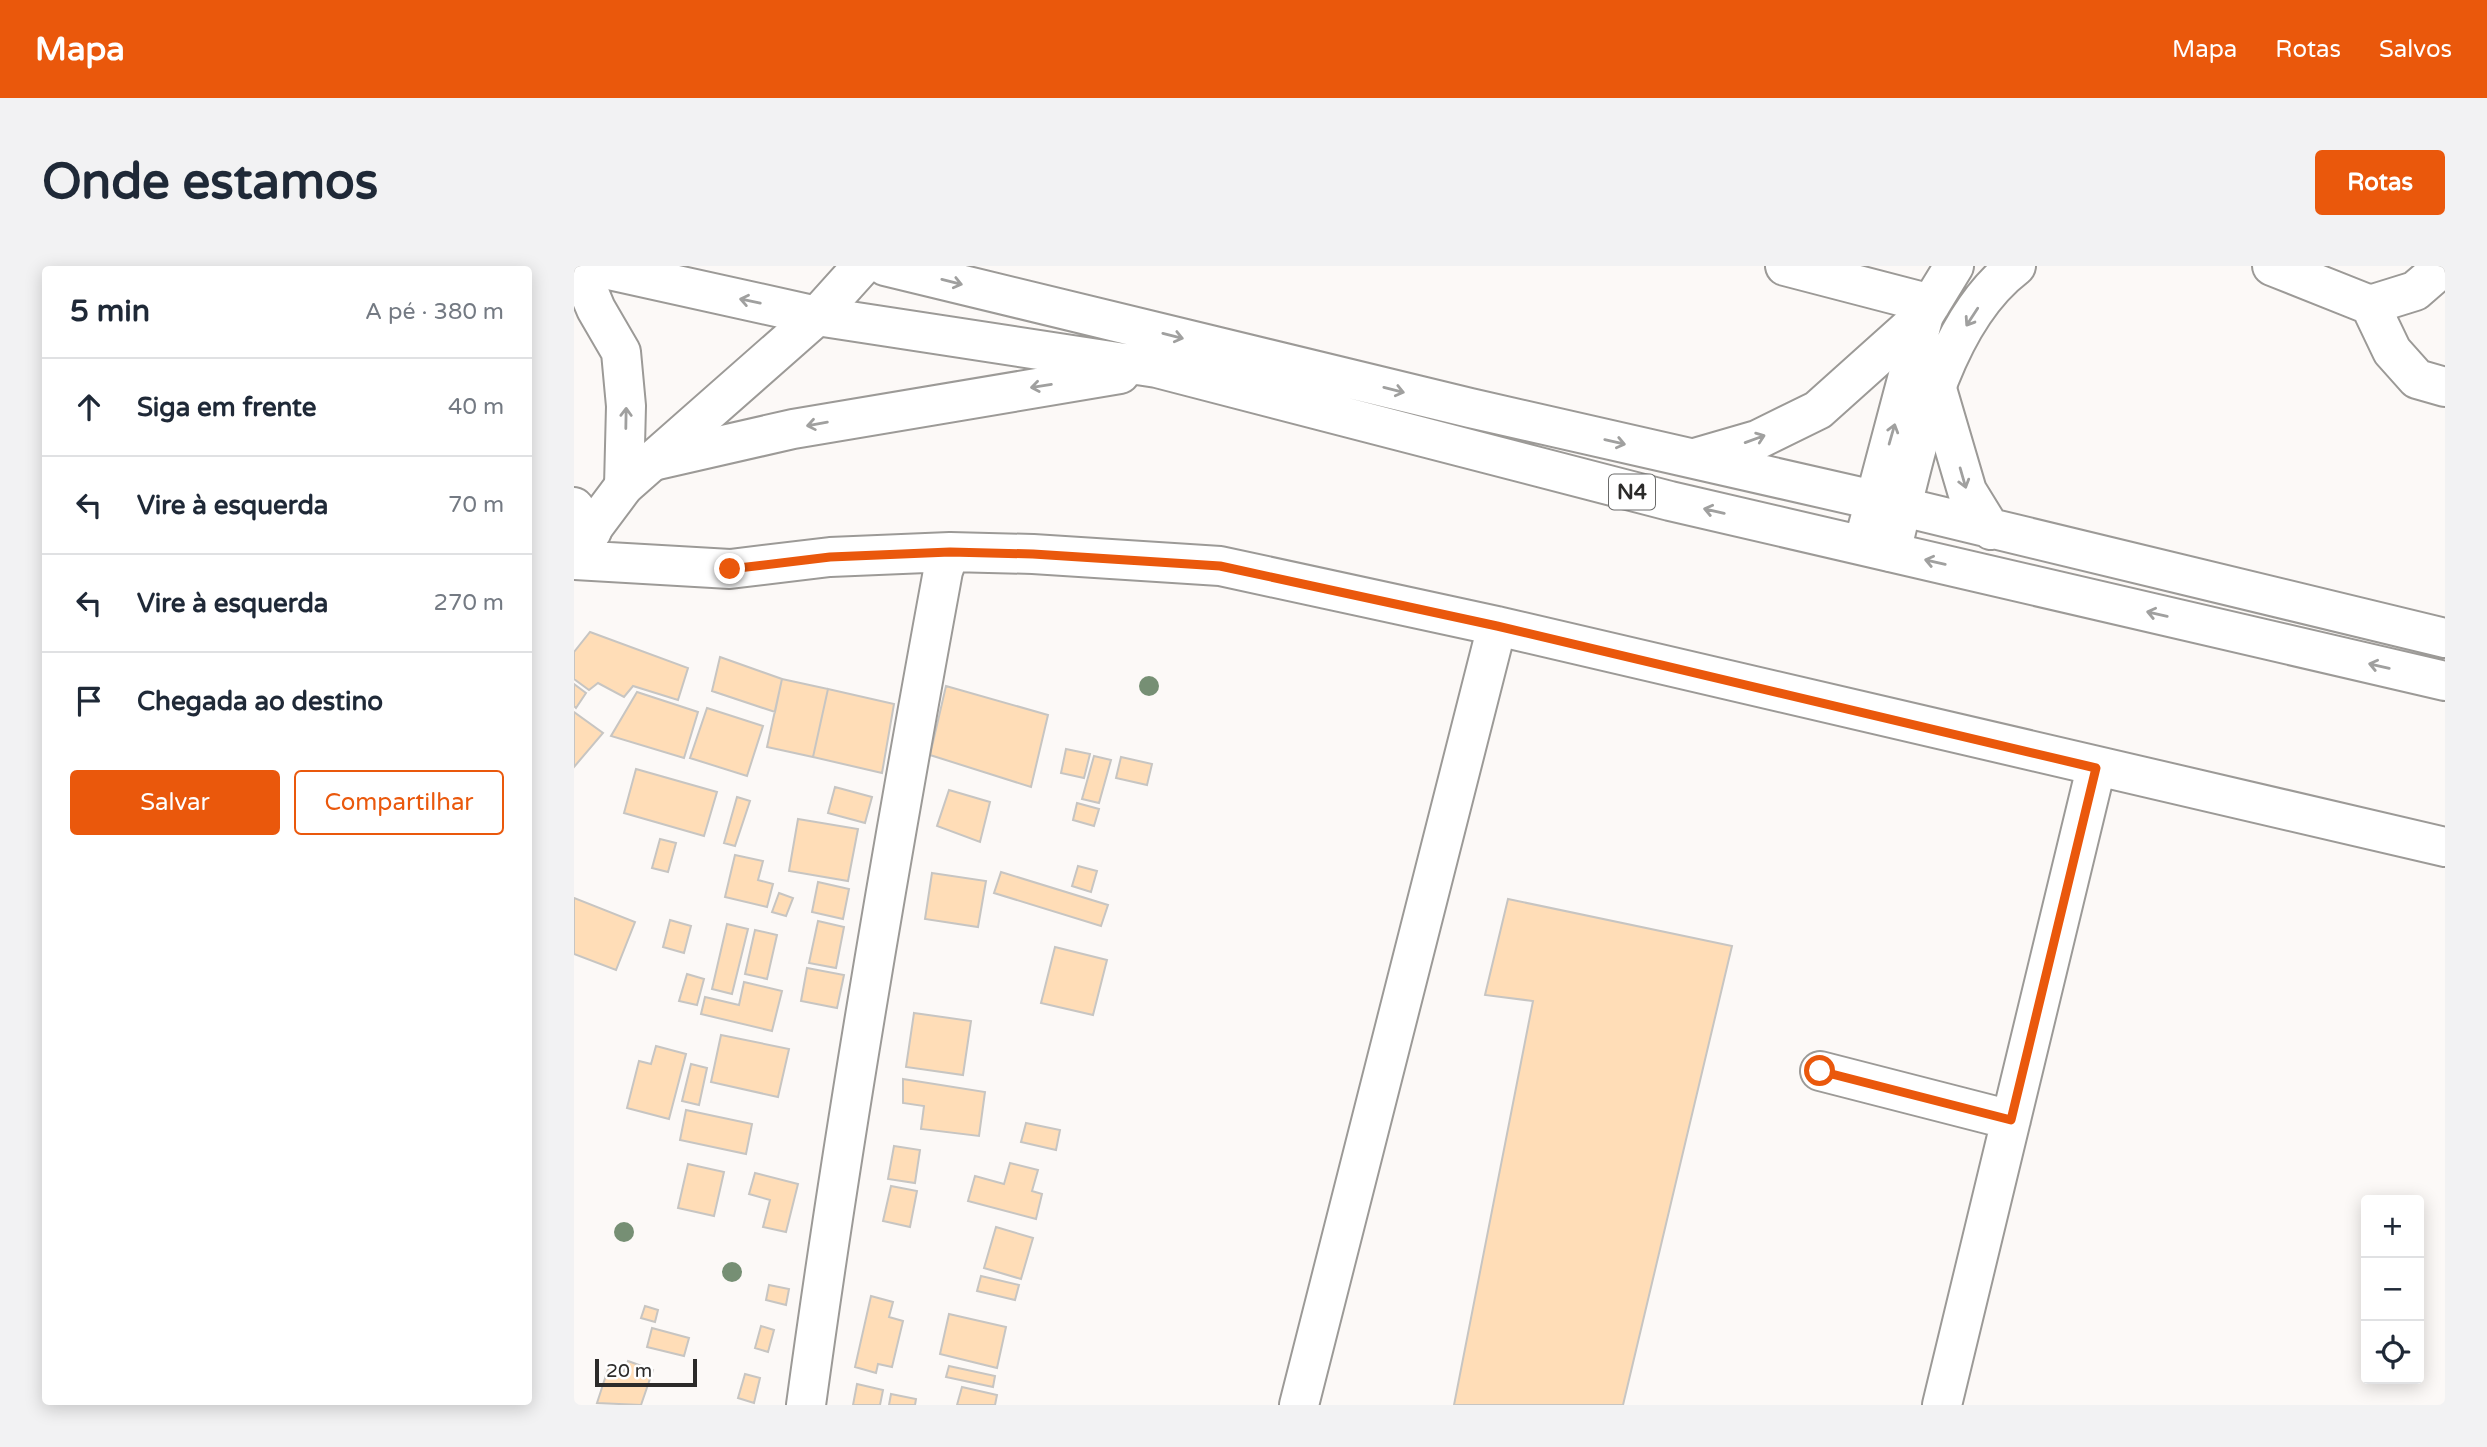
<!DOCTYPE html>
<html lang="pt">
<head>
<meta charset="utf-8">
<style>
	:root { --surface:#fff; --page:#f2f2f3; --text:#1f2937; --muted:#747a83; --line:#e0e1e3; --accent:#ea580c }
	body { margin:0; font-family:"Varela Round",sans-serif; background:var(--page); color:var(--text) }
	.controls { position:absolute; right:21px; bottom:21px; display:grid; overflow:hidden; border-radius:7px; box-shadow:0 4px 18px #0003 }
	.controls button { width:63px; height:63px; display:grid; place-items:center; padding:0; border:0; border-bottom:2px solid var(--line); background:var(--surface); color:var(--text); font:35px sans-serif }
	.scale { position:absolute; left:21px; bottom:18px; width:102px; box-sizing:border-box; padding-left:7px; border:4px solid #2c2b2a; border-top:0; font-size:19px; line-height:24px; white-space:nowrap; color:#2c2b2a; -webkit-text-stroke:5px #fff; paint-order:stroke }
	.stop { position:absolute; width:21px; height:21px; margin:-16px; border:5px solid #ea580c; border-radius:50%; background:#fff }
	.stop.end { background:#ea580c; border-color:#fff; box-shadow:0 2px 7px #0008 }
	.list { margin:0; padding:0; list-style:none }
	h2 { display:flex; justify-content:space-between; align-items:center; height:91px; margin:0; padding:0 28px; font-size:30px }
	h2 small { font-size:23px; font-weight:400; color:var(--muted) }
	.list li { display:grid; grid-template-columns:46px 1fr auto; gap:21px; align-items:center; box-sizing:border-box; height:98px; padding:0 28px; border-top:2px solid var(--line) }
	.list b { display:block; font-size:26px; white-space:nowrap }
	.list em { font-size:23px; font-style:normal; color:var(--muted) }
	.actions { display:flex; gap:14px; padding:21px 28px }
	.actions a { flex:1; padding:16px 0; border:2px solid var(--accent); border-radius:7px; text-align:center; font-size:24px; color:var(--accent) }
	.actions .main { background:var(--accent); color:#fff }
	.icon { flex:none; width:38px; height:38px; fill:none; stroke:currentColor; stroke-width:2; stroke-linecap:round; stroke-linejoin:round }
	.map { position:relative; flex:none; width:1871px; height:1139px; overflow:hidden; border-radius:7px }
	header { display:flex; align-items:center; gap:42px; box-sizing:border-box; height:98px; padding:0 35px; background:var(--accent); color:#fff }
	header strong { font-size:33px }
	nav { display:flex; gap:38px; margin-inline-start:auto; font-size:24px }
	.intro { display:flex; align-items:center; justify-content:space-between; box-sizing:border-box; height:168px; padding:0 42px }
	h1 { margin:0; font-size:49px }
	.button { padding:18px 32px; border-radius:7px; background:var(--accent); color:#fff; font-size:24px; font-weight:700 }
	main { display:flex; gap:42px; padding:0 42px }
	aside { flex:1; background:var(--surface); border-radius:7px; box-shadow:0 4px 18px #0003 }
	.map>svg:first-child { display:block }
</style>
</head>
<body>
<header>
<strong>Mapa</strong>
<nav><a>Mapa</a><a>Rotas</a><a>Salvos</a></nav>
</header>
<div class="intro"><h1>Onde estamos</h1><a class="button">Rotas</a></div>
<main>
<aside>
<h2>5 min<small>A pé · 380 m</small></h2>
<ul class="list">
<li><svg class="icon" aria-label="ahead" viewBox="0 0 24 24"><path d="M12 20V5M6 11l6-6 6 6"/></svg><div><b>Siga em frente</b></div><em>40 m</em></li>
<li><svg class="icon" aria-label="left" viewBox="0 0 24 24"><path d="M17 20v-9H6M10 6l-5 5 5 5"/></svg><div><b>Vire à esquerda</b></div><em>70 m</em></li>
<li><svg class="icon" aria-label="left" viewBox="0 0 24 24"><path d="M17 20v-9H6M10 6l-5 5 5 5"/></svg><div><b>Vire à esquerda</b></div><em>270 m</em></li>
<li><svg class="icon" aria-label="arrive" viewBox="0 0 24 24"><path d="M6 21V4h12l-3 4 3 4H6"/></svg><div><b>Chegada ao destino</b></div></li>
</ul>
<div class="actions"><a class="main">Salvar</a><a>Compartilhar</a></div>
</aside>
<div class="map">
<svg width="1871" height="1139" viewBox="0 0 1871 1139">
	<rect width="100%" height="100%" fill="#fcf9f7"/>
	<path fill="#ffddb7" stroke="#c7c5c2" stroke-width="2" d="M16 366 114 402 104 434 59 420 50 431 24 417 15 424 0 413V386Z
		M146 391 208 413 201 446 138 425Z
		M208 413 254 423 239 491 193 481Z
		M0 418 12 427 2 442 0 440Z
		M372 420 474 449 457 521 356 489Z
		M254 423 320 438 308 507 239 491Z
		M63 426 124 446 110 492 37 470Z
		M133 442 189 460 173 510 116 492Z
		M0 446 29 467 0 501Z
		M492 483 516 488 510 512 487 507Z
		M520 490 537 494 525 537 508 533Z
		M547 491 578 498 573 519 542 512Z
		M62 503 143 526 130 570 50 547Z
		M261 521 298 531 291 557 254 547Z
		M375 524 416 536 406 576 363 560Z
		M163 531 176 535 161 580 150 577Z
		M503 537 525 543 520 560 499 554Z
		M224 553 284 563 274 615 215 605Z
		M86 573 102 577 94 606 78 602Z
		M161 589 189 595 184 614 199 618 193 641 151 631Z
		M504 600 523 605 517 626 498 620Z
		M427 606 534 639 527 660 420 627Z
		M358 607 412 615 404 661 351 653Z
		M244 616 275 623 269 653 238 646Z
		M205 627 219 632 212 650 198 646Z
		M0 632 61 656 42 704 0 688Z
		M934 633 1158 680 1049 1139H880L959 735 911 729Z
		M96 654 117 660 110 687 89 681Z
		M244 655 270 661 262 702 235 697Z
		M153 658 174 663 158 728 138 723Z
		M181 664 203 669 193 713 171 708Z
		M481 681 533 694 519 749 467 737Z
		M233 702 270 709 263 742 227 735Z
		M113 708 130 713 123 739 105 735Z
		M170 716 208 725 198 765 127 748 131 731 165 739Z
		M340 747 397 755 389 809 332 801Z
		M147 769 215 783 204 831 137 816Z
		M82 780 112 788 95 853 53 842 65 795 77 798Z
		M117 798 133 802 125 839 108 835Z
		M329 813 411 826 405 870 347 863 350 840 329 837Z
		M112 844 178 858 172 888 106 874Z
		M452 857 486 864 482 884 447 876Z
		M320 880 346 884 341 917 314 913Z
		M436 897 464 904 458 925 468 928 462 953 394 935 401 910 430 918Z
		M114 898 150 906 140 950 104 942Z
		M181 907 224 918 212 966 189 961 196 934 175 928Z
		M317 920 343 925 336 961 309 955Z
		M422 961 459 972 447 1013 410 1002Z
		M407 1010 445 1019 441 1034 403 1025Z
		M195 1019 215 1023 212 1039 192 1034Z
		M297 1030 319 1036 315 1051 329 1055 318 1101 304 1098 302 1107 281 1101Z
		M71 1040 84 1044 81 1056 67 1052Z
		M375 1048 432 1061 423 1102 366 1088Z
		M187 1060 200 1064 194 1086 181 1082Z
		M78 1062 115 1072 110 1090 73 1081Z
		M54 1095 79 1104 67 1139 23 1137 35 1100 50 1105Z
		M375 1100 421 1110 419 1121 372 1111Z
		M171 1108 186 1112 180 1137 164 1132Z
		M283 1118 309 1124 306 1139H279Z
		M388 1121 423 1129 421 1139H383Z
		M317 1128 342 1133 341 1139H315Z"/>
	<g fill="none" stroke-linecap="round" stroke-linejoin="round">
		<g stroke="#9c9a97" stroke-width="42">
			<path id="minor" d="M1211 0 1357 38
				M1698 0 1796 39 1841 25 1870 0
				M1796 39 1818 85 1843 113 1871 121
				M0 241 18 265
				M1289 279 1350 49 1380 0
				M376 286 459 288 646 300 923 360 1871 581
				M1317 286C1340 195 1363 60 1442 0
				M0 294 156 303 256 291 376 286 369 305C318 582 270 860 232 1139
				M1246 805 1437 854
				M725 1139 923 360
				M1368 1139 1522 502"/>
		</g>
		<g stroke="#9c9a97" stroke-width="42">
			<path id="major" d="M0 287 50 220 243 50 288 0"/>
		</g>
		<g stroke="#9c9a97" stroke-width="42">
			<path id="highway" d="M4 0 22 43 47 86 52 140 50 220
				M17 0 243 50 583 102 1096 235 1871 415
				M311 0 896 142 1300 234 1871 372
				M1363 123 1393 225 1417 264
				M1121 192 1183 174 1244 144 1350 49
				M79 195 219 163 546 108"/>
		</g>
		<use href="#minor" stroke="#fff" stroke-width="38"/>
		<use href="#major" stroke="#fff" stroke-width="38"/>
		<use href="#highway" stroke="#fff" stroke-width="38"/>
	</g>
	<g fill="#768f74">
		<circle cx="575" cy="420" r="10"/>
		<circle cx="50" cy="966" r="10"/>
		<circle cx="158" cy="1006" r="10"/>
	</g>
	<defs><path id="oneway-shaft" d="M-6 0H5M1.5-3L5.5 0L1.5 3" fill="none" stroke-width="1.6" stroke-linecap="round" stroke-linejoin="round" transform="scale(1.75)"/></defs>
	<g stroke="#a0a09f">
		<use href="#oneway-shaft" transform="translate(378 16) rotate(14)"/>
		<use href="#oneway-shaft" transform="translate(176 35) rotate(-168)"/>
		<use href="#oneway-shaft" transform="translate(1398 51) rotate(123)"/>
		<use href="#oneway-shaft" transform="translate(599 70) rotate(14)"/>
		<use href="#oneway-shaft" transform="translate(467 120) rotate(171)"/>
		<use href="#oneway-shaft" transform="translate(820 124) rotate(14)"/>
		<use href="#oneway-shaft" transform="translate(52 152) rotate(-89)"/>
		<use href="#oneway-shaft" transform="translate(243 158) rotate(170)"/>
		<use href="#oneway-shaft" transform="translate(1318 168) rotate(-74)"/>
		<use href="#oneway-shaft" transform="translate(1181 173) rotate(-20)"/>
		<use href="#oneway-shaft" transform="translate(1041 176) rotate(13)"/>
		<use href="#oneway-shaft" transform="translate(1389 212) rotate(74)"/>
		<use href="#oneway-shaft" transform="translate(1140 245) rotate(-167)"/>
		<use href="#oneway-shaft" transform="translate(1361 296) rotate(-167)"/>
		<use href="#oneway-shaft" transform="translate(1583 348) rotate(-167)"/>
		<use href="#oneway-shaft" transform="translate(1805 400) rotate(-167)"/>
	</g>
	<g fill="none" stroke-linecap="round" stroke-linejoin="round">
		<path stroke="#ea580c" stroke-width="9" d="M156 303 256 291 376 286 459 288 646 300 923 360 1522 502 1437 854 1246 805"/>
	</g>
	<g text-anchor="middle" stroke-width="5" stroke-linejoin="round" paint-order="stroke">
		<rect fill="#fff" stroke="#6b6b6a" stroke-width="2" x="1035" y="208.5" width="46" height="35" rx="5"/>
		<g font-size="21" font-weight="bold" fill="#2c2b2a">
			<text x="1058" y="233">N4</text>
		</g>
	</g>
</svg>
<div class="controls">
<button>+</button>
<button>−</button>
<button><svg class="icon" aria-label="locate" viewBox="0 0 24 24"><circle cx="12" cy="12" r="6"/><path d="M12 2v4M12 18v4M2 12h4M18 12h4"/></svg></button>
</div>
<div class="scale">20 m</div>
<div class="stop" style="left:1246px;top:805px"></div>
<div class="stop end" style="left:156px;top:303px"></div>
</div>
</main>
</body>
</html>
